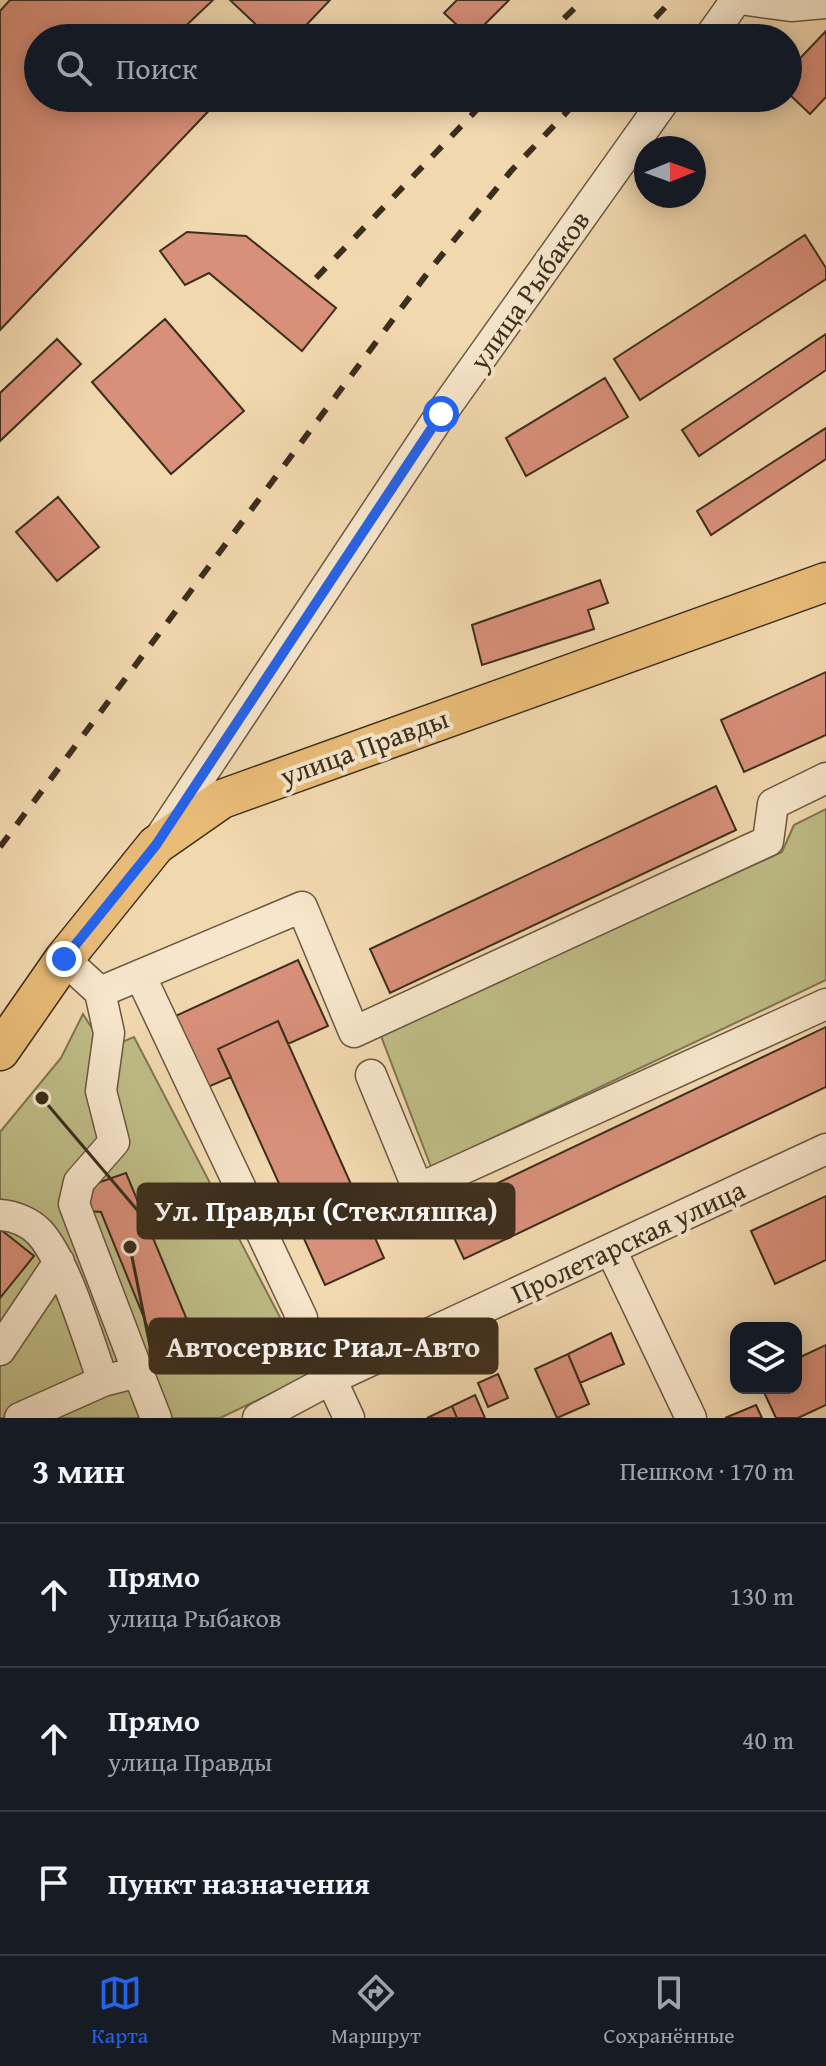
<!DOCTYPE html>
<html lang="ru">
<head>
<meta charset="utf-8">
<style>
	:root { --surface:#171b24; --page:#20242c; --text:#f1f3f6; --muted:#9ea1a6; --line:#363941; --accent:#2563eb }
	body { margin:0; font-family:"Gentium Book Plus",serif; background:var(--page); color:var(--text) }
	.controls { position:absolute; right:24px; bottom:24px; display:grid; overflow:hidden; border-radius:16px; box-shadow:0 4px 20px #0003 }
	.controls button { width:72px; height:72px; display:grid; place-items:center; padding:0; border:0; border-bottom:2px solid var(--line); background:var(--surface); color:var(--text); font:40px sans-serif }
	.compass { position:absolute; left:634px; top:136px; width:72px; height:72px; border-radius:50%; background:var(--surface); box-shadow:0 4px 20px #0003; rotate:89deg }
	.stop { position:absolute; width:24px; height:24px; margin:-18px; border:6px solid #2563eb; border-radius:50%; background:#fff }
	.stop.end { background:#2563eb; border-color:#fff; box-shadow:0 2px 8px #0008 }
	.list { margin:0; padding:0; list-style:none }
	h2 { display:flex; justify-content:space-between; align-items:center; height:104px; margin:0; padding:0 32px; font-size:34px }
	h2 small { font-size:26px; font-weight:400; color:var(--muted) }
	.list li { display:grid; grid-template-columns:52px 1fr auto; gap:24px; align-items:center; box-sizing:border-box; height:144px; padding:0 32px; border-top:2px solid var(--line) }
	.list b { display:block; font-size:30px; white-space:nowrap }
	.list p { margin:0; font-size:26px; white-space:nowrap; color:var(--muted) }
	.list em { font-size:26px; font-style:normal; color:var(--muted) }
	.icon { flex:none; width:44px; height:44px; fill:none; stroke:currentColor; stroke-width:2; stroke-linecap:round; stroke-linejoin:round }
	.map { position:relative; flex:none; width:826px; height:1418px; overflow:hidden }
	.search { position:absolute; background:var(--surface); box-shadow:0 4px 20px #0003; left:24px; right:24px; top:24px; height:88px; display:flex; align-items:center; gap:20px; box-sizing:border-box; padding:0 28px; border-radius:44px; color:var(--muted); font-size:30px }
	.sheet { height:536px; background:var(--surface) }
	nav { display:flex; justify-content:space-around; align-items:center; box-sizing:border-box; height:112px; border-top:2px solid var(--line); background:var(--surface); font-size:22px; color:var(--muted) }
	nav a { display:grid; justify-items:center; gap:4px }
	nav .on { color:var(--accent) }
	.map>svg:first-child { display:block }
</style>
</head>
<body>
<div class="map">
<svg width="826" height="1418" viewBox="0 0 826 1418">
	<rect width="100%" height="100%" fill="#f2d8af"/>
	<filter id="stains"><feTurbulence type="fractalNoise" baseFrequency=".0025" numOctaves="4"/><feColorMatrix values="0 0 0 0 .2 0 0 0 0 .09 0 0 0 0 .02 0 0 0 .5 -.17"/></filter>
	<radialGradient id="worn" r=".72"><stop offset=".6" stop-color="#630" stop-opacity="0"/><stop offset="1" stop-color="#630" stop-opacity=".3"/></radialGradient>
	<path fill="#bfbd87" stroke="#7e7652" stroke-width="2" d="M826 809V980L431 1167 381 1036 782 852 794 825Z
		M83 1014 105 1049 134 1037 310 1375 220 1418H0V1132L61 1058Z"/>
	<path fill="#d9907a" stroke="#3c2e1d" stroke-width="2" d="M10 0H213L173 38H38V98H221L0 330V11Z
		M230 0H330L294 38H270Z
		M457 0H509L471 38 444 13Z
		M826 31V97L810 114 788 93V71Z
		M187 232 246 236 336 308 302 351 209 273 185 285 160 251Z
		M805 235 826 268V279L640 400 614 359Z
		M165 319 244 411 171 474 92 382Z
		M826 334V370L699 456 682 430Z
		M57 339 81 364 0 441V393Z
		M605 378 628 417 526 476 506 438Z
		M826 428V459L711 535 697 511Z
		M58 497 99 547 57 581 16 532Z
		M600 580 608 603 588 610 594 629 482 665 472 625Z
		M826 672V735L744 772 721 720Z
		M716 786 736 830 390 993 370 949Z
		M298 960 328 1026 288 1044 278 1021 218 1049 231 1077 201 1090 169 1019Z
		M278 1021 384 1258 325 1285 218 1049Z
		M826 1027V1087L464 1259 441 1210Z
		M126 1173 202 1356 166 1372 101 1212 88 1211 86 1187Z
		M826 1196V1260L775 1284 751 1231Z
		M0 1229 34 1256 0 1298Z
		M611 1333 624 1364 580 1383 568 1354Z
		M826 1345V1405L798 1418H776L762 1388H796V1359Z
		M568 1354 589 1404 557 1418 535 1369Z
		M498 1374 508 1398 488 1407 478 1383Z
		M475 1395 485 1418H457L452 1406Z
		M756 1405 762 1418H725Z
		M452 1406 457 1418H427Z"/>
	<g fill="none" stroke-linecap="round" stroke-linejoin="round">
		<g stroke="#6a5842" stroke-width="33">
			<path id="minor" d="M747 0 791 6 826 3
				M709 38 736 0
				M161 836 441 414 666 98
				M64 959 100 992 109 1033 101 1091 114 1142 79 1182 74 1204 138 1372
				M140 975 302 1318
				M100 992 302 907 354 1032 768 841 773 804 826 778
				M371 1075 418 1189 826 1004
				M0 1215C14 1216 29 1222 39 1232 65 1259 89 1343 103 1381L138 1372 156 1418
				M611 1250 691 1418
				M0 1350 59 1262
				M331 1379 349 1418
				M20 1418 103 1381
				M258 1418 331 1379 826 1149"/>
		</g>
		<g stroke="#3c2e1d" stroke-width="41">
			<path id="major" d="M0 1051 64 959 156 845 222 799 826 582"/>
		</g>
		<use href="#minor" stroke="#f7e6cb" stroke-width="30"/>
		<use href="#major" stroke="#e9bc78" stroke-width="38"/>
		<path stroke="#3c2e1d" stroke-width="6" stroke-dasharray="14 14" stroke-linecap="butt" d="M544 38 583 0
			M636 38 672 0
			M316 278 488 98
			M0 847 432 267 511 171 580 98"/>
	</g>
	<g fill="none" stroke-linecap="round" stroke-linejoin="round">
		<path stroke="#2563eb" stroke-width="10" d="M64 959 156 845 441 414"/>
	</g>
	<g text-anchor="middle" stroke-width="8" stroke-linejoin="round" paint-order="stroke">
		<g font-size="28" fill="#3c2e1d" stroke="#f7e6cb">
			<text transform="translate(529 290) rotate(-55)" y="10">улица Рыбаков</text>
			<text transform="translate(364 747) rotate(-20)" y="10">улица Правды</text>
			<text transform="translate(628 1241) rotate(-25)" y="10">Пролетарская улица</text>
		</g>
	</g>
	<path fill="none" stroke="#3c2e1d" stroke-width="3" d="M42 1098L138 1211M130 1247L150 1346"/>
	<g fill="#3c2e1d" stroke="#f7e6cb" stroke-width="3">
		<circle cx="42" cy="1098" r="8"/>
		<circle cx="130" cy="1247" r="8"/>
	</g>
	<g fill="#3c2e1d" stroke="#3c2e1d" stroke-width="3">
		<rect x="138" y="1184" width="376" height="54" rx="8"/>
		<rect x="150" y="1319" width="347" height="54" rx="8"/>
	</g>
	<g font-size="30" text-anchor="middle" font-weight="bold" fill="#fff">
		<text x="326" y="1221">Ул. Правды (Стекляшка)</text>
		<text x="323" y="1357">Автосервис Риал-Авто</text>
	</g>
	<rect width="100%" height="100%" filter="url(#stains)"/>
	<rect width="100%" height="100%" fill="url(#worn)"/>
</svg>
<div class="controls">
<button><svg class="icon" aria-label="layers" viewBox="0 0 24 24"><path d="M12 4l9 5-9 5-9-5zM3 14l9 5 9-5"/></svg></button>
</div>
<svg class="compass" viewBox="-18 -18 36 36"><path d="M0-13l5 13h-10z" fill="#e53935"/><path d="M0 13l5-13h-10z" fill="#9ea1a6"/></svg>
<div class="stop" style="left:441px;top:414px"></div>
<div class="stop end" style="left:64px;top:959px"></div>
<div class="search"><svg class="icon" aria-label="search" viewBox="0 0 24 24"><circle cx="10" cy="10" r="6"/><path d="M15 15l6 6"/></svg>Поиск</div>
</div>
<section class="sheet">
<h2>3 мин<small>Пешком · 170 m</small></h2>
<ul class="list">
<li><svg class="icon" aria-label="ahead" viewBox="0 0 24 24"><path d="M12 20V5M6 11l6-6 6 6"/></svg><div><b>Прямо</b><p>улица Рыбаков</p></div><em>130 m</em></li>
<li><svg class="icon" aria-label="ahead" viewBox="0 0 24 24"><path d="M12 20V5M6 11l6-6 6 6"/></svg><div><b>Прямо</b><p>улица Правды</p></div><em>40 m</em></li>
<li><svg class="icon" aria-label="arrive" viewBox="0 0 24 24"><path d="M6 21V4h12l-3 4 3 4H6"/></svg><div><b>Пункт назначения</b></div></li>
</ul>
</section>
<nav>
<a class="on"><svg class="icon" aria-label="map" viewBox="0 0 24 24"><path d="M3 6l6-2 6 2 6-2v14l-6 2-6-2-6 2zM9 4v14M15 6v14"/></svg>Карта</a>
<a><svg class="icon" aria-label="directions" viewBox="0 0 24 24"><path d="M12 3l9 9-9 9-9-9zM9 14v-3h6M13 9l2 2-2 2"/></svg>Маршрут</a>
<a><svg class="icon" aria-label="saved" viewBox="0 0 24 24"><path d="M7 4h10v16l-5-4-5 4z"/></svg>Сохранённые</a>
</nav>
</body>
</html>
